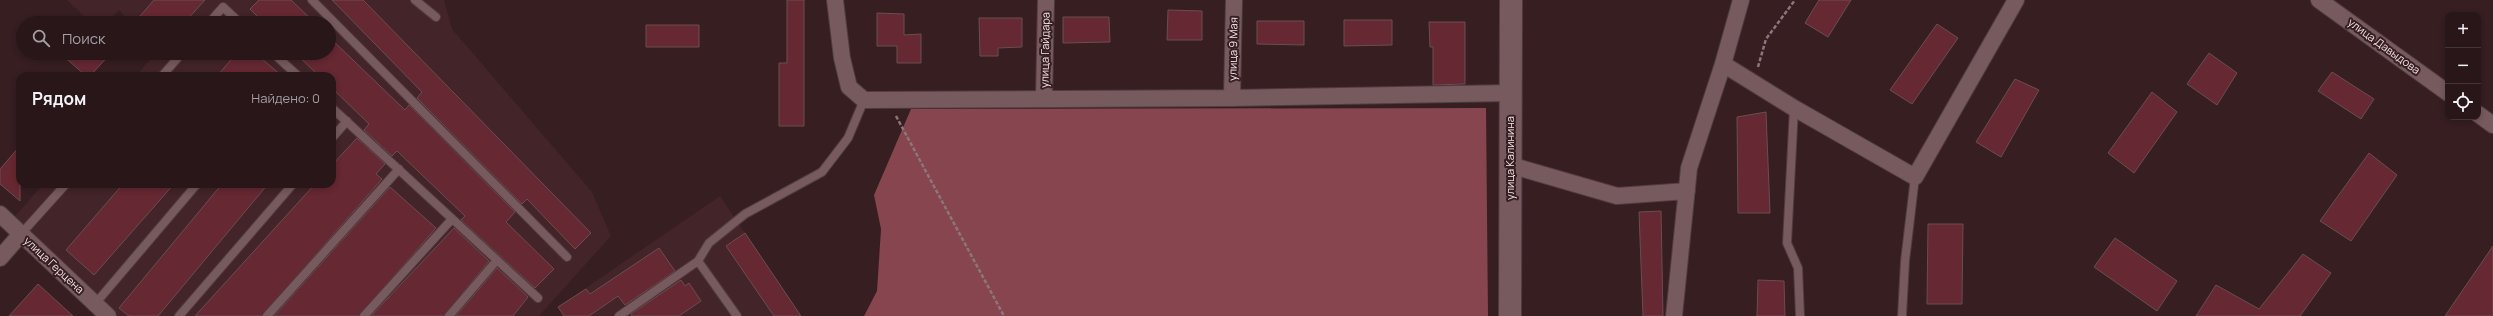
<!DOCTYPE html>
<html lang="ru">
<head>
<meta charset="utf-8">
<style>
	:root { --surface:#281619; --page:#342326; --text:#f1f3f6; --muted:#a59fa2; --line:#443538 }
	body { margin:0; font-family:Manrope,sans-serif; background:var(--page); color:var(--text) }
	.controls { position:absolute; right:12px; top:12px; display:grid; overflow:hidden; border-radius:8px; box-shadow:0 2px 6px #0003 }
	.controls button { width:36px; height:36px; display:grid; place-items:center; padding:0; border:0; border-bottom:1px solid var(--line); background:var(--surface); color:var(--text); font:20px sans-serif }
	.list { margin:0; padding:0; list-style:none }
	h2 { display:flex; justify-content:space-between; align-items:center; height:52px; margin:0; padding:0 16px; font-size:17px }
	h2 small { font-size:13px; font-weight:400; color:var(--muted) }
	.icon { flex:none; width:22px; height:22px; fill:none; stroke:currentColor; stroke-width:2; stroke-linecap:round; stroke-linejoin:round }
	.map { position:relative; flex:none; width:2493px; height:316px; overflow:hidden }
	.search { position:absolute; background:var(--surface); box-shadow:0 2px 6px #0003; left:16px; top:16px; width:320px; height:44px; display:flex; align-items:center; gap:10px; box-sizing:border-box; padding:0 14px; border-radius:22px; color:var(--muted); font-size:15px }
	.panel { position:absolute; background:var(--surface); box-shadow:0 2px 6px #0003; left:16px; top:72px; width:320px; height:116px; border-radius:12px }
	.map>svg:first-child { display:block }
</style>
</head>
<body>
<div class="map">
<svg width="2493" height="316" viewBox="0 0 2493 316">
	<rect width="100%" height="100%" fill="#361e21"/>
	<path fill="#432428" d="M67 0H444L452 29 592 192 611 236 539 316H116L12 220 43 184H332V76H136L156 53H329V23H130L119 10 106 23H91Z
		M720 196 801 316H564L558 307Z"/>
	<path fill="#87454f" d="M1486 108 1488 316H864L877 291 881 229 874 195 911 109Z"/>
	<path fill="#662833" stroke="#6a4e51" d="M154 0H205L184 23H134Z
		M259 0H291L315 23H264L250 9Z
		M332 0H363L591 233 575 249 527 199 522 204 417 98 422 92Z
		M787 0H804V126H779V63H787Z
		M1819 0H1851L1828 37 1805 23Z
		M1168 10 1202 11V40H1167Z
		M877 13 904 14V35L921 34V63H897V46H877Z
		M1063 17H1109L1110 42 1063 43Z
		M979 18H1022V47L998 48V56H980Z
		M1344 20H1392V45L1344 46Z
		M1257 21H1304V45L1257 44Z
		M1429 22H1465V84L1433 85V47H1430Z
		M1937 24 1958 38 1912 104 1890 90Z
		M646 25H699V47H646Z
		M329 37 405 110 409 105 515 212 506 222 554 269 535 288 461 220 465 216 397 151 392 156 364 130 369 124 332 88V76H319L295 53H329Z
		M60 53H111L90 76H86Z
		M237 53H255L282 76H217Z
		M2209 53 2237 73 2217 105 2187 84Z
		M2332 72 2374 99 2361 119 2318 91Z
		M2015 79 2039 90 2001 157 1976 142Z
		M2152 92 2177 112 2134 173 2108 153Z
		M1766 112 1770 213H1738L1737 117Z
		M357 138 385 164 376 174 382 179 262 316H195L315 184H332V165Z
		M20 146V201L0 184V169Z
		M2369 153 2397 175 2351 241 2320 221Z
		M123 184H174L94 275 66 250Z
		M222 184H268L158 316H129L119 308Z
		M390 187 436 228 359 316H274Z
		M1661 211 1663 316H1643L1639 212Z
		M1928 224H1963L1962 304H1927Z
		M454 228 489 261 444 316H371Z
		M745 233 801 316H774L726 246Z
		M2115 238 2177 281 2157 311 2094 267Z
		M2493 246V316H2445Z
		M659 248 675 271 625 305 618 296 589 316H564L558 307 586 289 590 294Z
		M2303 254 2331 273 2300 316H2196L2216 285 2259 309Z
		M497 268 528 297 513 316H456Z
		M681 280 685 286 689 283 701 301 679 316H632L631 314Z
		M1758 280 1784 281 1785 316H1757Z
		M38 284 73 316H9Z"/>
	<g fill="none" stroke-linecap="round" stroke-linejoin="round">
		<g stroke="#503c3f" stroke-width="10">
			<path id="lane" d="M312 0 567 257
				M415 0 436 17
				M209 23 223 7 240 23
				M273 53 298 76
				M162 76 182 53
				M332 108 538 298
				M1794 108 1787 243 1798 268 1800 316
				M332 138 347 121
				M21 234 66 184
				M698 261 709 243 745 214 822 172 848 138 864 100
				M95 304 197 184
				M179 316 293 184
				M267 316 399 169
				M364 316 452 219
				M449 316 497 260
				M619 316 698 261 737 316
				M1902 316 1905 261 1915 177"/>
		</g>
		<g stroke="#503c3f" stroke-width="18">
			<path id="street" d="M835 0 842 58 849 87 864 100 1232 98 1510 93
				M2319 0 2448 93
				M1723 64 1794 108 1915 177 2016 0
				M1232 98 1234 0
				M1044 99 1046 0
				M2478 114 2493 125
				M1510 165 1617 196 1687 191
				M0 214 108 316
				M0 258 21 234
				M1674 316 1689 168 1723 64 1741 0"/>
		</g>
		<g stroke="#503c3f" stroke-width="24">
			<path id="secondary" d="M1510 316 1511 0"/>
		</g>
		<path stroke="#8b7679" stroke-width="2.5" stroke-dasharray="4 2" stroke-linecap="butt" d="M1758 67 1766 39 1795 0
			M896 116 1004 316"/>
		<use href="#lane" stroke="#765a5d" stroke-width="8"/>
		<use href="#street" stroke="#765a5d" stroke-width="16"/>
		<use href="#secondary" stroke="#765a5d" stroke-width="22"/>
	</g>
	<g text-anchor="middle" stroke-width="4" stroke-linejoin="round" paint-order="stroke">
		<g font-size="11" fill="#f3e2e4" stroke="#361e21">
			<text transform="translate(2384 46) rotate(36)" y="4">улица Давыдова</text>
			<text transform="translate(1233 49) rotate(-89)" y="4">улица 9 Мая</text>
			<text transform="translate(1045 50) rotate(-89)" y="4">улица Гайдара</text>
			<text transform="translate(1510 158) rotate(-90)" y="4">улица Калинина</text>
			<text transform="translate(54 265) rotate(43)" y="4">улица Герцена</text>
		</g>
	</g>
</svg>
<div class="controls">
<button>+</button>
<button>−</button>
<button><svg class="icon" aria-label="locate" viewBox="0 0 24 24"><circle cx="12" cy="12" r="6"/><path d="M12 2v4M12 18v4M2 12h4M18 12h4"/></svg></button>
</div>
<div class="search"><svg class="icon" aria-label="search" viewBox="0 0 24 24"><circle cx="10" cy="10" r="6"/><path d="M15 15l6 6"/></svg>Поиск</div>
<section class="panel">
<h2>Рядом<small>Найдено: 0</small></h2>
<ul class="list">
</ul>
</section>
</div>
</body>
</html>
